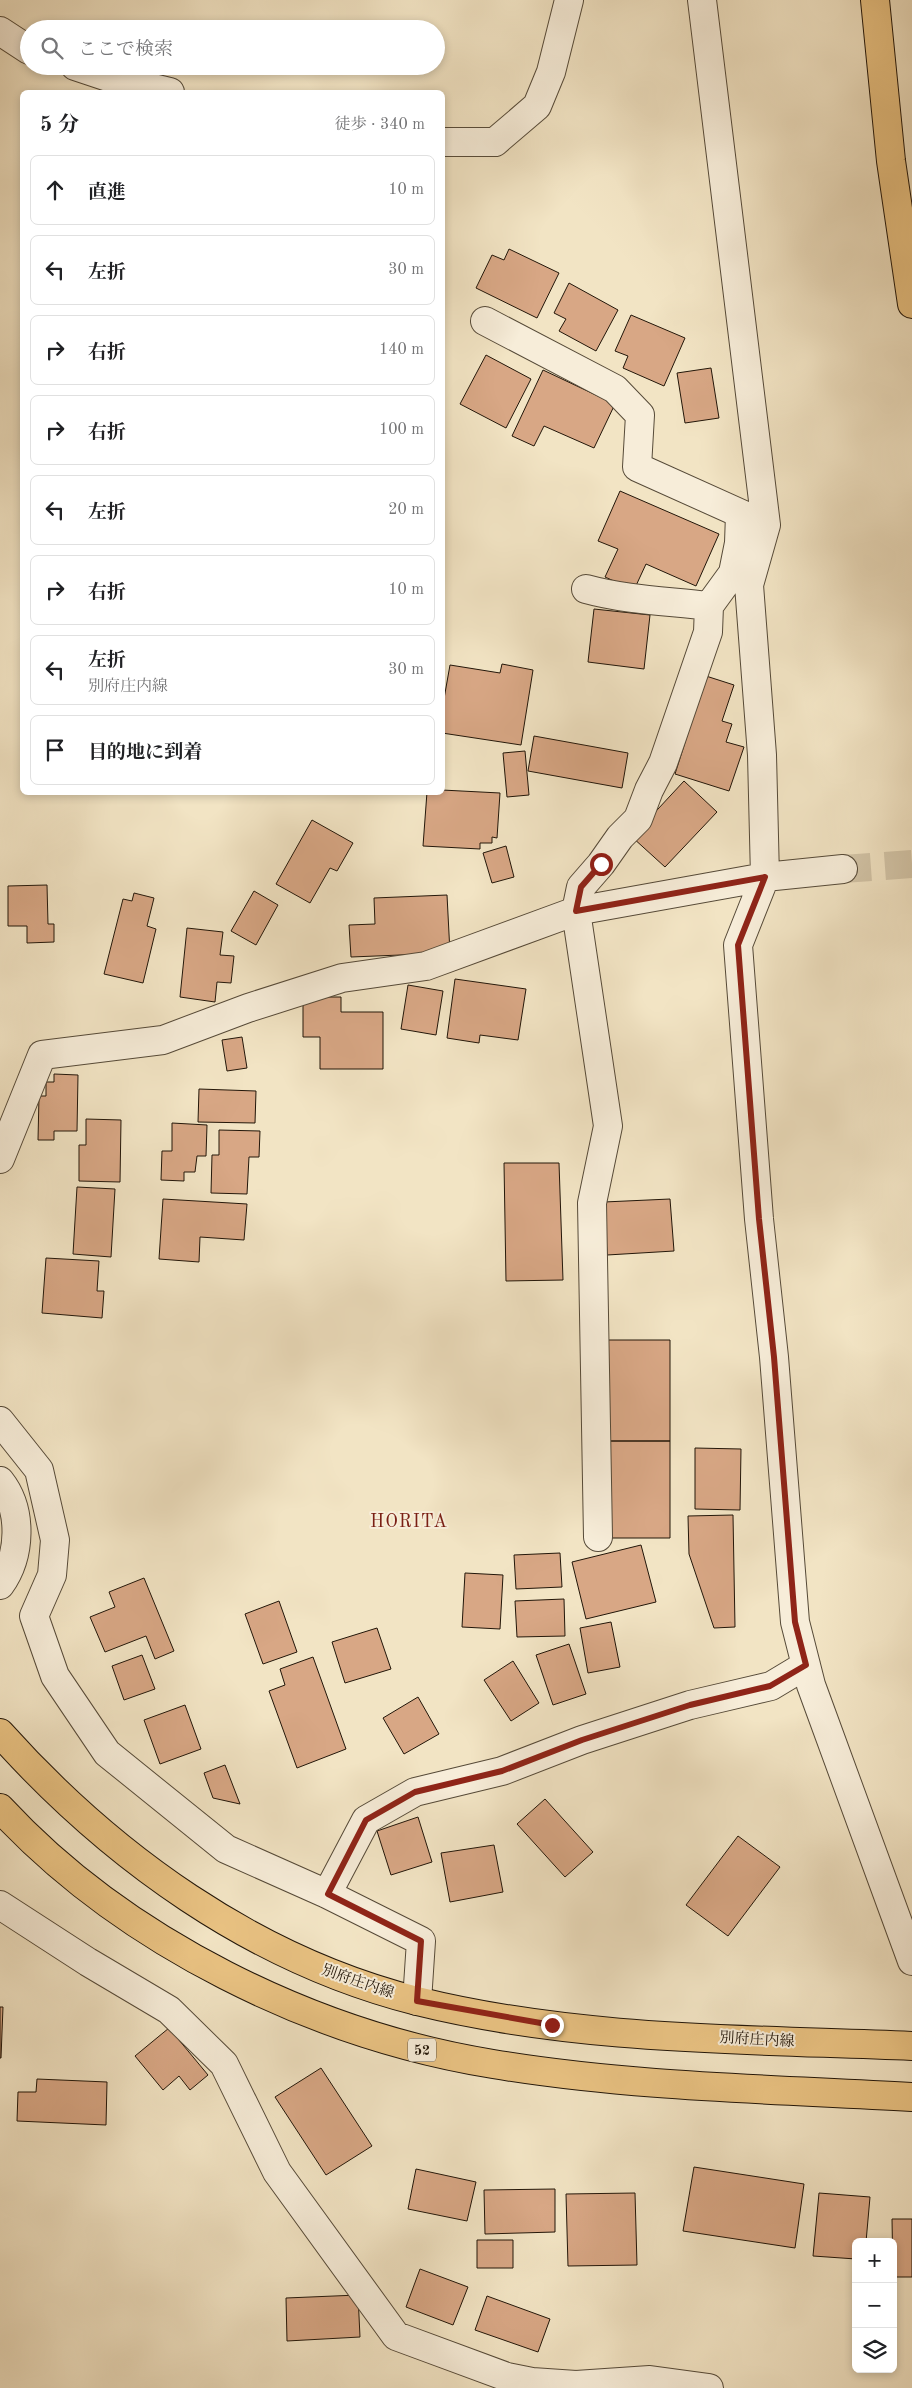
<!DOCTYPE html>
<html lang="ja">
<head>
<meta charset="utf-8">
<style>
	:root { --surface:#fff; --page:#f6f6f6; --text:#202124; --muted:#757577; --line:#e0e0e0 }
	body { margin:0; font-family:"Old Standard TT","Noto Serif JP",serif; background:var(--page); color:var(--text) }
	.controls { position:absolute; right:15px; bottom:15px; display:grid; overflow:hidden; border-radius:8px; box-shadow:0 2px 8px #0003 }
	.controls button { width:45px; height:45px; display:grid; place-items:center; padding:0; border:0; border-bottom:1px solid var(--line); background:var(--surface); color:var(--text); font:25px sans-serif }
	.stop { position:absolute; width:15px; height:15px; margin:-11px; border:4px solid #8f2418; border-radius:50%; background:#fff }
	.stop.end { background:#8f2418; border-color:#fff; box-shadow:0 1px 5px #0008 }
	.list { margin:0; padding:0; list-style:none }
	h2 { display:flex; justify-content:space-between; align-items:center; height:65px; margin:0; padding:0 20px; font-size:21px }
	h2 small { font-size:16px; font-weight:400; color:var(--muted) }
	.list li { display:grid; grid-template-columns:32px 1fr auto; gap:15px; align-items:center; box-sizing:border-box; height:70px; margin:0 10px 10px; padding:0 10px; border:1px solid var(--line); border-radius:8px }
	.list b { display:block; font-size:19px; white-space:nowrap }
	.list p { margin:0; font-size:16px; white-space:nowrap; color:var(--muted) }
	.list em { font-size:16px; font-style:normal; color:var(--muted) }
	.icon { flex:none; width:28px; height:28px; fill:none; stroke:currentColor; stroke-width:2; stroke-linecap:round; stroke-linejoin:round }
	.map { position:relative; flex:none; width:912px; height:2388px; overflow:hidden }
	.search { position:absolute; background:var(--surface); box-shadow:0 2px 8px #0003; left:20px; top:20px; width:425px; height:55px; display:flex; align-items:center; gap:12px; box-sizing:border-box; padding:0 18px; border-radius:28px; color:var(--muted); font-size:19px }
	.panel { position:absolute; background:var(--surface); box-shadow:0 2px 8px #0003; left:20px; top:90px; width:425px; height:705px; border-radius:8px }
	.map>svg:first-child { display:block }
</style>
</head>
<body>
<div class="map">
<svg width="912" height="2388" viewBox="0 0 912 2388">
	<rect width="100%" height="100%" fill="#f2e4c4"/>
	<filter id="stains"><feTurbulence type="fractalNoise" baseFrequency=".004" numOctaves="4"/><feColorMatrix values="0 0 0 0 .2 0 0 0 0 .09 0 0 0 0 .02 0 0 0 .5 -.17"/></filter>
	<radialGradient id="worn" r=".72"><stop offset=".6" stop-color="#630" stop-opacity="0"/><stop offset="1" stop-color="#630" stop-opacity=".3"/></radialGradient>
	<path fill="#d8a785" stroke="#221609" d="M509 249 559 273 537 318 476 288 492 255 504 260Z
		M569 283 618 310 596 351 559 331 566 319 554 313Z
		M631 315 685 338 664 386 623 368 628 356 615 351Z
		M486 355 531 379 506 428 460 404Z
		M711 368 719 418 685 423 677 373Z
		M543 370 615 404 594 448 544 426 534 446 512 436Z
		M620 491 719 534 696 586 646 564 634 590 605 577 618 549 598 541Z
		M594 609 650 615 644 669 588 662Z
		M502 664 533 670 521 745 442 733V710L450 665 500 673Z
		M706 676 734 685 722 721 732 724 726 742 744 747 729 791 675 774Z
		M534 736 628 753 622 788 528 771Z
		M525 751 529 795 507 797 503 753Z
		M684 781 717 812 665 867 632 837Z
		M442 790 500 793 497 838 492 837V843H480V849L423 846 427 792H442Z
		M312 820 353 843 337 871 330 868 310 903 276 884Z
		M506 846 514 877 492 883 483 853Z
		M47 885 48 924H54V942L27 943V926H8V886Z
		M254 891 278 905 256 945 231 931Z
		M134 893 154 898 147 926 156 929 143 983 104 974 123 899 132 901Z
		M447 895 450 953 351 957 349 925 375 924 374 898Z
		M187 928 223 932 220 955 234 956 231 983 217 982 215 1002 180 997Z
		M455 979 526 989 518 1040 480 1035 479 1043 447 1038Z
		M408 985 443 991 436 1035 401 1029Z
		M303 997H341V1012H383V1069H320V1037H303Z
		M242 1037 247 1068 227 1071 222 1040Z
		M54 1074 78 1075 77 1131H54V1140H38L39 1096H46V1082H54Z
		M199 1089 256 1091 255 1123 198 1122Z
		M86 1119 121 1120 120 1182 79 1181V1145H86Z
		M172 1123 207 1125 206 1156H197L195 1172H184V1181L161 1180 162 1151H172Z
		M219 1130 260 1131 259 1157H249L247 1194 211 1193 212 1155H219Z
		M504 1163H559L563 1280 506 1281Z
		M77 1187 115 1189 111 1257 73 1254Z
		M163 1199 247 1204 244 1240 200 1237 199 1262 159 1259Z
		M670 1199 674 1251 607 1255 604 1202Z
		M46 1258 99 1261 97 1291H104L102 1318 42 1313Z
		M607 1340H670V1441H608Z
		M608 1441H670V1538H608Z
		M695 1448 741 1449 740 1510 695 1509Z
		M733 1515 735 1627 714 1628 689 1554 688 1516Z
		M641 1545 656 1602 586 1619 572 1562Z
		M560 1553 562 1587 516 1589 514 1555Z
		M465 1573 503 1575 500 1629 462 1627Z
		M144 1578 174 1651 155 1659 146 1636 105 1652 90 1617 115 1607 109 1592Z
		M564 1599 565 1636 517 1637 515 1601Z
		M279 1601 297 1652 263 1664 245 1614Z
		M611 1622 620 1667 588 1673 580 1628Z
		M377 1628 391 1669 345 1683 332 1642Z
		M569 1644 586 1694 553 1705 536 1655Z
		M142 1655 155 1689 124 1700 112 1666Z
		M313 1657 346 1749 297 1768 269 1691 285 1685 280 1669Z
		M513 1661 539 1703 511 1721 484 1680Z
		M418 1697 439 1734 404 1754 383 1718Z
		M185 1705 201 1749 160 1764 144 1720Z
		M225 1765 240 1804 213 1798 204 1773Z
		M545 1799 593 1852 565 1877 517 1824Z
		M418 1817 432 1862 391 1875 377 1831Z
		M738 1836 780 1867 728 1936 686 1905Z
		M494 1845 503 1892 450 1902 441 1853Z
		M0 2007H3L1 2058H0Z
		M169 2028 208 2075 190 2090 179 2076 163 2090 135 2056Z
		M321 2068 372 2146 326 2175 275 2097Z
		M37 2079 107 2082 106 2125 17 2121 18 2092H36Z
		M694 2167 804 2184 795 2248 683 2231Z
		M416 2169 476 2182 467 2221 408 2209Z
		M555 2189V2232L485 2234 484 2190Z
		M635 2193 637 2265 568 2266 566 2194Z
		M819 2193 870 2197 866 2242H856V2259L813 2256Z
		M892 2219H912V2277H893Z
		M477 2240H513V2268H477Z
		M420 2269 468 2287 453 2325 406 2307Z
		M358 2295 360 2337 287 2341 286 2298Z
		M487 2296 550 2319 538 2352 475 2330Z"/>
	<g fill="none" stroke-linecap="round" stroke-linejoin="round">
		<path stroke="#d3c5a8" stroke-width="28" stroke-dasharray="28 14" stroke-linecap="butt" d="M843 869 912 864"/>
		<g stroke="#564a38" stroke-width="30">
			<path id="minor" d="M702 0 766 525 749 585 762 755 765 877 738 945 759 1219 774 1357 795 1622 811 1685 912 1961
				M0 31 29 50
				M75 66 108 77 170 92
				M442 142H495L537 106 551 72 569 0
				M485 321 615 389 640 415 637 467 766 525
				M586 589C626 600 668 601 709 606L708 632 663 763 649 790 638 819 620 837 601 864 581 887 576 911 608 1126 592 1203 598 1537
				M709 606 733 573 739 543 740 514
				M0 1159 42 1055 163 1040 248 1008 342 978 426 966 576 911 765 877 843 869
				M0 1421 39 1470 55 1540 52 1575 34 1616 55 1676 107 1753 226 1849 327 1894 421 1941 417 2001
				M0 1481C23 1510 21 1556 0 1585
				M327 1894 366 1820 415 1792 502 1771 582 1740 690 1705 771 1686 806 1665
				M0 1905 88 1962 169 2010 224 2064 277 2172 396 2336 507 2377 532 2382 576 2385 650 2380 709 2388"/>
		</g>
		<g stroke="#221609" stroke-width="30">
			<path id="major" d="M0 1733C111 1857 254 1960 417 2001 578 2041 747 2039 912 2046
				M0 1808C124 1942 314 2035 493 2064 631 2087 772 2089 912 2097"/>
		</g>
		<g stroke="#221609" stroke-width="30">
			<path id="highway" d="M875 0 891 161 912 304"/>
		</g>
		<use href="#minor" stroke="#f7edd9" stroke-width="28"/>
		<use href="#major" stroke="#e9c282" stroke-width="28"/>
		<use href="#highway" stroke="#e9c282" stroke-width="28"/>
	</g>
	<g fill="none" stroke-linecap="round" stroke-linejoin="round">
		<path stroke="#8f2418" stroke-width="6" d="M552 2025 417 2001 421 1941 328 1894 366 1820 415 1792 502 1771 582 1740 690 1705 770 1686 806 1665 795 1622 774 1357 759 1219 738 945 765 877 576 911 581 887 601 864"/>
	</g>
	<g text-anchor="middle" stroke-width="4" stroke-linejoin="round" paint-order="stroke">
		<rect fill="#f7edd9" stroke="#625647" stroke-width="1" x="408" y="2038.5" width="28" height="23" rx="4"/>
		<g font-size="14" font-weight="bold" fill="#221609">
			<text x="422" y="2055">52</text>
		</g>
		<g font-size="15" fill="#221609" stroke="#f7edd9">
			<text transform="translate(358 1981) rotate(19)" y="5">別府庄内線</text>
			<text transform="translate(757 2039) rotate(3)" y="5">別府庄内線</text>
		</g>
		<g font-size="18" letter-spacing="1" fill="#7a1f14" stroke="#f7edd9">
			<text x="409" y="1527">HORITA</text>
		</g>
	</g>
	<rect width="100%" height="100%" filter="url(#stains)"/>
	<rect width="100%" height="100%" fill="url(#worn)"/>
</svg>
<div class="controls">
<button>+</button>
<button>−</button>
<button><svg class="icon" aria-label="layers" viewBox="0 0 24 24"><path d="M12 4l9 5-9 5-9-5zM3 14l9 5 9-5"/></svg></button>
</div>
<div class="stop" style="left:601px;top:864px"></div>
<div class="stop end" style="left:552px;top:2025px"></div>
<div class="search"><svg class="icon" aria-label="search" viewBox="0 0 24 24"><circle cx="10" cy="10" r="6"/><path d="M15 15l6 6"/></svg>ここで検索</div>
<section class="panel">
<h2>5 分<small>徒歩 · 340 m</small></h2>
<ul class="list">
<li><svg class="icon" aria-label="ahead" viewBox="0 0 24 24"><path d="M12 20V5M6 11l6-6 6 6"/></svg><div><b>直進</b></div><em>10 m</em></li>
<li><svg class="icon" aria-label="left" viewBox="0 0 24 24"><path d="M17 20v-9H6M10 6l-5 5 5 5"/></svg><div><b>左折</b></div><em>30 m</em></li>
<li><svg class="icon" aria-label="right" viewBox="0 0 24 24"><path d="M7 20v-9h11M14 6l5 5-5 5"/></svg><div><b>右折</b></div><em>140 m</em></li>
<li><svg class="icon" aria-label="right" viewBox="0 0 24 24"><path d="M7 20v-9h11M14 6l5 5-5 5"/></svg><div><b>右折</b></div><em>100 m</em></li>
<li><svg class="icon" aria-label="left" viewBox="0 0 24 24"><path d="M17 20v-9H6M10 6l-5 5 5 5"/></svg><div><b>左折</b></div><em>20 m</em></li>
<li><svg class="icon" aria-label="right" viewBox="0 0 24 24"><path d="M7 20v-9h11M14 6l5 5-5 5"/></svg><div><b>右折</b></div><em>10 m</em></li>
<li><svg class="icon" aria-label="left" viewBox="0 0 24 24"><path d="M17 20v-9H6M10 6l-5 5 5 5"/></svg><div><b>左折</b><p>別府庄内線</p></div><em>30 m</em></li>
<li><svg class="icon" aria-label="arrive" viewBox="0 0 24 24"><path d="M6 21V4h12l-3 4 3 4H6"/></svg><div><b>目的地に到着</b></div></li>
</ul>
</section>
</div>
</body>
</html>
